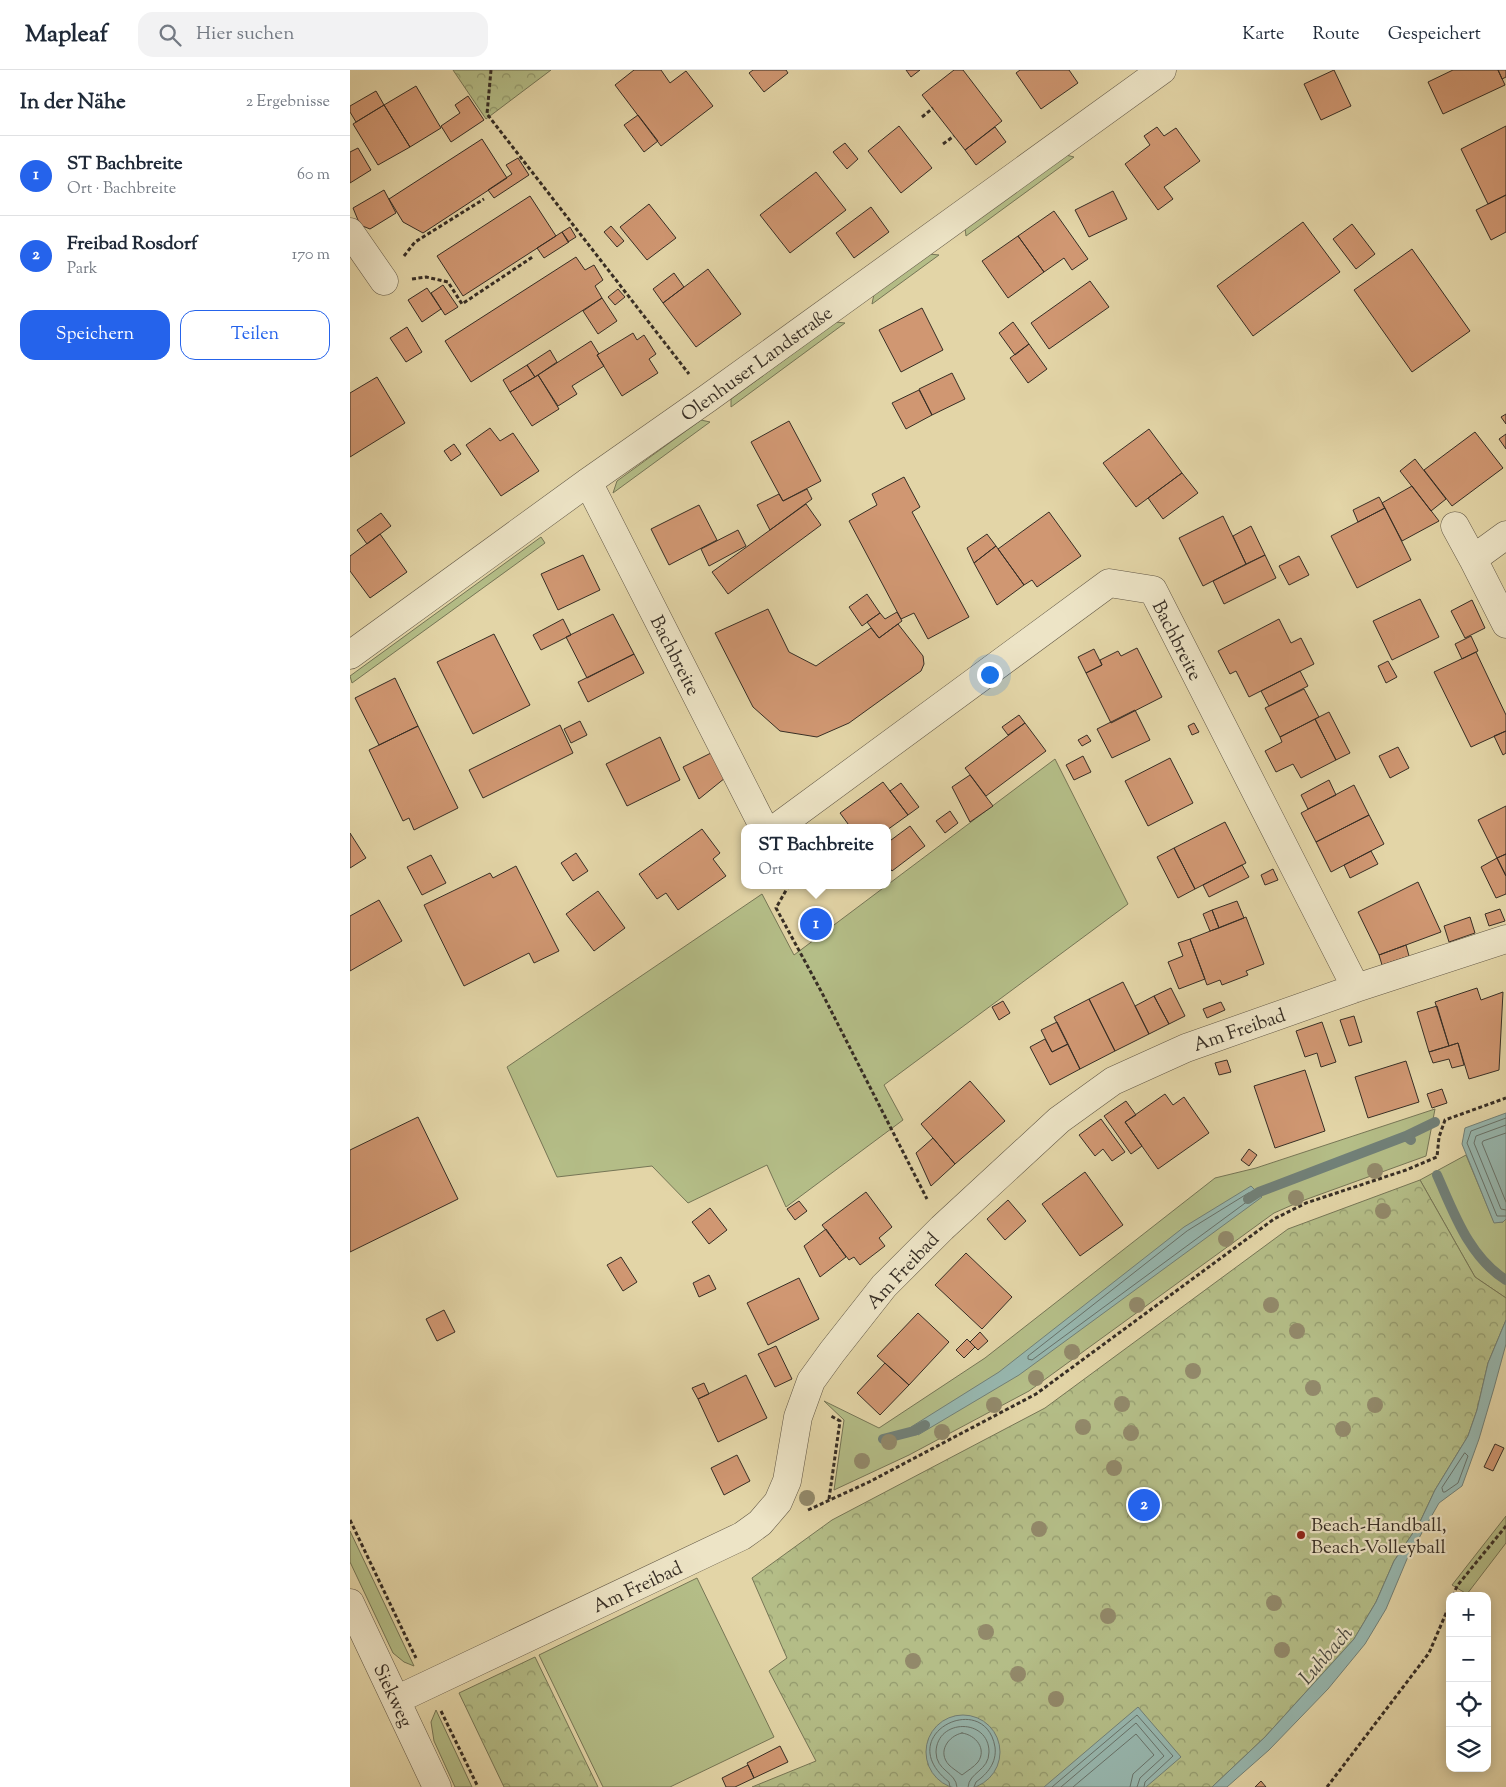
<!DOCTYPE html>
<html lang="de">
<head>
<meta charset="utf-8">
<style>
	:root { --surface:#fff; --page:#f2f2f3; --text:#1f2937; --muted:#747a83; --line:#e0e1e3; --accent:#2563eb }
	body { margin:0; font-family:"Sorts Mill Goudy",serif; background:var(--page); color:var(--text) }
	.controls { position:absolute; right:15px; bottom:15px; display:grid; overflow:hidden; border-radius:10px; box-shadow:0 2px 12px #0003 }
	.controls button { width:45px; height:45px; display:grid; place-items:center; padding:0; border:0; border-bottom:1px solid var(--line); background:var(--surface); color:var(--text); font:25px sans-serif }
	.you { position:absolute; left:639px; top:604px; width:18px; height:18px; margin:-12px; border:4px solid #fff; border-radius:50%; background:#1a73e8; box-shadow:0 0 0 8px #1a73e833 }
	.badge { display:grid; place-items:center; width:32px; height:32px; border-radius:50%; background:var(--accent); color:#fff; font-size:16px; font-weight:700 }
	.pin { position:absolute; translate:-50% -50%; border:2px solid #fff; box-shadow:0 1px 5px #0006 }
	.popup { position:absolute; left:391px; top:754px; width:150px; height:65px; box-sizing:border-box; display:grid; place-content:center; border-radius:10px; background:var(--surface); filter:drop-shadow(0 1px 4px #0005); font-size:16px; white-space:nowrap; color:var(--muted) }
	.popup b { font-size:19px; color:var(--text) }
	.popup::after { content:''; position:absolute; left:50%; top:100%; margin-left:-10px; border:10px solid transparent; border-top-color:var(--surface) }
	.list { margin:0; padding:0; list-style:none }
	h2 { display:flex; justify-content:space-between; align-items:center; height:65px; margin:0; padding:0 20px; font-size:21px }
	h2 small { font-size:16px; font-weight:400; color:var(--muted) }
	.list li { display:grid; grid-template-columns:32px 1fr auto; gap:15px; align-items:center; box-sizing:border-box; height:80px; padding:0 20px; border-top:1px solid var(--line) }
	.list b { display:block; font-size:19px; white-space:nowrap }
	.list p { margin:0; font-size:16px; white-space:nowrap; color:var(--muted) }
	.list em { font-size:16px; font-style:normal; color:var(--muted) }
	.actions { display:flex; gap:10px; padding:15px 20px }
	.actions a { flex:1; padding:11px 0; border:1px solid var(--accent); border-radius:15px; text-align:center; font-size:18px; color:var(--accent) }
	.actions .main { background:var(--accent); color:#fff }
	.icon { flex:none; width:28px; height:28px; fill:none; stroke:currentColor; stroke-width:2; stroke-linecap:round; stroke-linejoin:round }
	.map { position:relative; flex:none; width:1156px; height:1717px; overflow:hidden }
	header { display:flex; align-items:center; gap:30px; box-sizing:border-box; height:70px; padding:0 25px; background:var(--surface); border-bottom:1px solid var(--line) }
	header strong { font-size:24px }
	nav { display:flex; gap:28px; margin-inline-start:auto; font-size:18px }
	.search { width:350px; height:45px; background:var(--page); display:flex; align-items:center; gap:12px; box-sizing:border-box; padding:0 18px; border-radius:15px; color:var(--muted); font-size:19px }
	main { display:flex }
	aside { flex:1; background:var(--surface) }
	.map>svg:first-child { display:block }
</style>
</head>
<body>
<header>
<strong>Mapleaf</strong>
<div class="search"><svg class="icon" aria-label="search" viewBox="0 0 24 24"><circle cx="10" cy="10" r="6"/><path d="M15 15l6 6"/></svg>Hier suchen</div>
<nav><a>Karte</a><a>Route</a><a>Gespeichert</a></nav>
</header>
<main>
<aside>
<h2>In der Nähe<small>2 Ergebnisse</small></h2>
<ul class="list">
<li><span class="badge">1</span><div><b>ST Bachbreite</b><p>Ort · Bachbreite</p></div><em>60 m</em></li>
<li><span class="badge">2</span><div><b>Freibad Rosdorf</b><p>Park</p></div><em>170 m</em></li>
</ul>
<div class="actions"><a class="main">Speichern</a><a>Teilen</a></div>
</aside>
<div class="map">
<svg width="1156" height="1717" viewBox="0 0 1156 1717">
	<defs>
		<pattern id="park-crowns" width="20" height="18" patternUnits="userSpaceOnUse" patternTransform="scale(1.25)"><rect width="20" height="18" fill="#b4bd87"/><path d="M2 6a3 3 0 1 1 6 0M12 15a3 3 0 1 1 6 0" fill="none" stroke="#939a6e"/></pattern>
	</defs>
	<rect width="100%" height="100%" fill="#e3d5a7"/>
	<filter id="stains"><feTurbulence type="fractalNoise" baseFrequency=".004" numOctaves="4"/><feColorMatrix values="0 0 0 0 .2 0 0 0 0 .09 0 0 0 0 .02 0 0 0 .5 -.17"/></filter>
	<radialGradient id="worn" r=".72"><stop offset=".6" stop-color="#630" stop-opacity="0"/><stop offset="1" stop-color="#630" stop-opacity=".3"/></radialGradient>
	<path fill="#b4bd87" stroke="#767656" d="M716 85 724 87 616 166 615 158Z
		M579 184 589 185 522 234 524 224Z
		M486 252 495 253 381 337V329Z
		M351 350 360 352 263 423 267 411Z
		M191 467 195 473 2 613 0 606Z
		M705 689 778 834 534 1015 553 1050 436 1137 417 1095 338 1133 302 1096 207 1107 157 997 412 824 444 885Z
		M1085 1039 1076 1086 949 1132 924 1143 679 1321 559 1385 484 1420 494 1350 474 1331 529 1358 635 1288 865 1108 906 1098Z
		M1116 1085 1144 1152H1153L1156 1149V1228L1125 1207 1070 1110Z
		M1156 1446V1473L1117 1524 1102 1515Z
		M0 1461 64 1596 54 1592 43 1583 0 1492Z
		M347 1508 424 1667 320 1717H253L189 1585Z
		M86 1640 122 1717H105L84 1671 81 1652Z"/>
	<path fill="url(#park-crowns)" stroke="#767656" d="M103 0H201L136 49Z
		M1070 1110 1125 1207 1156 1228V1250L1138 1293 1127 1340 1118 1366 1085 1420 1069 1454 1044 1491 1026 1532 1004 1569 915 1667 862 1717H402L466 1691 419 1601 437 1588 402 1508 482 1450 695 1338 938 1159Z
		M185 1587 248 1717H154L109 1623Z"/>
	<path fill="#97b7af" stroke="#718078" d="M1156 1043V1149L1153 1152 1144 1153 1112 1074 1115 1058Z
		M901 1116 912 1127 669 1305 568 1365 561 1357 649 1302 834 1157Z
		M1156 1250V1274L1144 1318 1129 1369 1112 1416 1089 1433 1057 1489 1036 1539 1015 1574 978 1619 919 1680 877 1717H862L915 1667 1004 1569 1026 1532 1044 1491 1069 1454 1085 1420 1118 1366 1127 1340 1138 1293Z
		M788 1637 831 1687 796 1717H694Z
		M576 1682a37 37 0 1 1 74 0a37 37 0 1 1-74 0Z"/>
	<g fill="none" stroke-linecap="round" stroke-linejoin="round">
		<path stroke="#67726a" stroke-width="1" d="M1156 1048 1121 1061 1117 1073 1147 1146H1156
			M1156 1055 1126 1066 1124 1073 1151 1139 1156 1140
			M1156 1063 1133 1071 1132 1073 1156 1132
			M899 1123 903 1124 902 1128 682 1290 678 1289V1286L837 1161Z
			M1115 1383 1118 1386 1108 1413 1095 1422H1093L1092 1418Z
			M612 1663C626 1665 637 1679 628 1692 624 1697 617 1701 612 1705 608 1702 602 1698 599 1695 587 1682 598 1666 612 1663Z
			M600 1717 599 1712C540 1665 635 1618 645 1677 647 1693 637 1704 626 1712L624 1717
			M607 1717C606 1702 586 1701 586 1682 587 1648 639 1648 639 1682 639 1701 619 1702 618 1717
			M702 1717 787 1645 823 1686 795 1712 794 1717
			M711 1717 786 1653 814 1686 790 1708 787 1717
			M723 1717 786 1664 804 1685 783 1704 780 1717"/>
		<path stroke="#718078" stroke-width="10" d="M1056 1066 1085 1052
			M1087 1105C1104 1143 1119 1187 1156 1210
			M898 1129 909 1122 1056 1066 1061 1070
			M533 1369 564 1361 575 1355"/>
	</g>
	<path fill="#d09772" stroke="#372e25" d="M284 0H311L320 13 336 1 363 36 311 76 265 15Z
		M403 0H436L438 3 414 22 399 3Z
		M556 0H570L561 7Z
		M604 0H613L652 51 615 80 572 25Z
		M670 0H719L728 13 691 39 666 3Z
		M984 0 1001 36 971 50 954 14Z
		M1103 0H1148L1155 15 1093 44 1078 12Z
		M1148 0H1156V7L1152 9Z
		M66 16 91 58 60 77 34 35Z
		M26 21 34 35 6 52 0 42V36Z
		M118 26 134 50 101 72 91 56 110 43 105 35Z
		M34 35 60 77 28 95 3 54Z
		M288 45 308 71 294 82 274 55Z
		M549 56 582 98 551 123 518 81Z
		M1156 56V125L1138 134 1111 79Z
		M645 57 656 72 626 95 615 80Z
		M807 57 814 66 826 58 850 91 814 117 823 129 808 140 775 94 800 75 794 66Z
		M132 69 157 108 73 163 53 152 39 129Z
		M495 73 508 89 497 99 483 82Z
		M8 78 21 100 0 113V82Z
		M168 88 179 105 144 128 138 120 162 104 156 95Z
		M466 102 496 140 440 183 410 145Z
		M34 120 46 143 20 159 10 155 3 138Z
		M763 121 777 149 739 167 725 140Z
		M1156 125V162L1141 170 1126 140Z
		M180 126 206 166 113 226 87 186Z
		M299 134 326 168 297 190 270 157Z
		M521 137 539 162 504 188 486 163Z
		M704 141 738 189 722 200 714 188 694 202 668 166Z
		M953 152 990 202 903 266 867 216Z
		M1002 154 1025 184 1006 199 983 169Z
		M261 156 274 171 267 177 254 162Z
		M220 157 226 167 218 172 212 162Z
		M212 162 219 172 194 188 187 178Z
		M668 166 694 202 658 228 632 191Z
		M1062 179 1120 261 1062 302 1004 220Z
		M226 187 235 200 244 195 253 210 245 216 252 228 121 312 95 271Z
		M358 199 391 244 346 277 313 233Z
		M324 203 334 217 313 233 303 219Z
		M740 211 759 237 699 279 681 253Z
		M93 215 108 237 95 245 81 223Z
		M77 218 91 239 72 252 58 230Z
		M268 219 275 227 265 235 258 227Z
		M252 228 267 251 248 264 233 241Z
		M572 238 593 280 551 302 529 260Z
		M663 252 679 274 665 285 649 263Z
		M57 257 72 282 56 292 40 268Z
		M283 263 287 270 294 265 306 284 299 289 308 303 272 326 247 285Z
		M241 271 249 284 247 285 254 296 222 316 227 324 208 336 188 305Z
		M679 274 697 299 678 313 660 288Z
		M200 280 207 292 185 307 177 295Z
		M177 295 185 307 160 322 153 310Z
		M602 303 615 329 582 345 569 319Z
		M188 305 209 339 182 356 160 322Z
		M27 307 55 353 0 387V323Z
		M569 320 582 345 556 359 542 333Z
		M1156 344V354L1151 347Z
		M439 351 471 411 433 431 401 372Z
		M140 358 150 371 163 363 189 401 151 426 116 375Z
		M799 359 832 403 786 437 753 393Z
		M1125 362 1153 398 1102 436 1074 400Z
		M1156 364V379L1149 369Z
		M104 374 111 384 101 391 94 381Z
		M1065 389 1096 429 1081 441 1050 401Z
		M832 403 848 423 813 449 798 428Z
		M554 407 570 437 562 442 619 547 578 569 564 543 551 549 499 451 527 435 522 424Z
		M1062 416 1089 451 1052 471 1032 433Z
		M457 419 462 429 420 460 407 435 429 424 433 431Z
		M1029 427 1035 438 1008 452 1003 440Z
		M456 434 471 455 378 524 362 502Z
		M349 435 367 470 319 495 301 459Z
		M1035 438 1061 490 1007 518 981 466Z
		M699 442 731 486 687 517 682 510 674 515 648 479Z
		M31 443 41 456 17 474 7 460Z
		M873 446 896 494 853 516 829 468Z
		M901 456 915 485 896 494 883 466Z
		M388 460 396 476 359 496 351 479Z
		M30 464 57 502 20 528 0 501V486Z
		M637 464 646 476 624 493 617 478Z
		M646 476 674 515 647 535 624 493Z
		M233 485 250 520 208 540 191 504Z
		M915 485 926 508 874 534 863 511Z
		M949 486 959 505 939 515 929 496Z
		M517 524 530 543 512 556 499 537Z
		M1070 529 1089 567 1042 590 1023 551Z
		M1122 530 1135 558 1115 568 1101 541Z
		M418 539 439 582 466 596 521 558 529 568 548 554 573 586 574 594 571 601 499 653 467 667 430 661 403 637 365 563Z
		M547 542 552 551 529 568 517 552 530 543 535 549Z
		M263 544 284 584 237 608 216 567Z
		M213 549 221 565 191 580 183 565Z
		M929 549 941 573 951 568 964 594 899 627 886 601 880 604 868 581Z
		M144 564 180 635 123 664 87 592Z
		M1121 566 1128 581 1112 589 1105 574Z
		M787 578 812 627 761 653 736 603 752 595 750 590 768 581 771 586Z
		M744 579 752 595 736 603 728 587Z
		M1126 582 1156 645V661L1121 677 1084 602Z
		M284 584 294 603 238 632 228 612Z
		M1038 591 1047 607 1036 613 1028 596Z
		M950 601 958 616 919 636 911 621Z
		M45 608 68 656 29 675 5 628Z
		M954 619 969 647 930 667 915 638Z
		M785 640 800 670 762 688 747 659Z
		M979 642 1000 683 986 690 965 649Z
		M669 645 675 653 658 665 652 657Z
		M965 649 986 690 951 708 943 694 926 702 915 681 932 672 930 667Z
		M230 651 237 665 221 673 214 659Z
		M675 653 696 681 636 726 615 698Z
		M844 653 849 662 842 665 838 656Z
		M210 655 223 683 133 728 119 700Z
		M68 656 108 738 64 760 59 748 53 751 19 680Z
		M1156 661V683L1153 685 1144 666Z
		M737 665 741 671 732 676 728 670Z
		M310 667 330 710 277 736 256 694Z
		M1048 677 1059 698 1040 708 1029 686Z
		M361 683 375 708 349 729 333 697Z
		M733 686 741 702 724 710 716 695Z
		M820 688 843 733 798 756 775 711Z
		M620 705 643 736 620 752 602 717Z
		M979 710 986 725 958 739 951 725Z
		M533 712 558 745 537 760V758H501L490 743Z
		M551 713 569 737 558 745 540 721Z
		M1004 715 1019 745 966 772 951 743Z
		M1156 736V784L1147 788 1128 750Z
		M600 741 608 753 595 763 586 751Z
		M1019 745 1034 774 981 802 966 772Z
		M875 752 896 793 845 819 824 778Z
		M560 756 575 776 542 801 537 795V773Z
		M352 759 370 783 363 789 376 806 328 840 316 823 307 829 289 804Z
		M0 763 16 788 0 798Z
		M824 778 845 819 828 828 807 787Z
		M1021 781 1028 794 1000 808 994 795Z
		M226 783 238 801 223 811 211 793Z
		M1156 784V806L1147 788Z
		M81 785 96 813 72 825 57 797Z
		M1147 788 1156 806V824L1146 828 1131 797Z
		M892 795 899 807 859 827 853 815Z
		M166 796 209 881 184 893 179 883 114 916 74 835 140 803 143 808Z
		M923 799 928 810 915 815 911 805Z
		M1068 812 1091 862 1029 885 1008 842Z
		M248 821 275 858 244 881 216 844Z
		M29 830 52 871 0 901V846Z
		M887 831 894 848 869 858 862 840Z
		M1150 839 1155 851 1139 856 1135 844Z
		M862 840 869 858 860 861 853 844Z
		M470 846 474 854 462 861 458 853Z
		M896 847 914 894 896 901 898 905 872 915 870 910 857 915 840 869Z
		M1120 847 1125 863 1099 872 1094 856Z
		M840 869 855 909 829 919 818 892 833 886 828 873Z
		M1056 875 1059 886 1032 895 1029 885Z
		M773 912 799 964 765 981 739 929Z
		M821 918 835 946 819 954 804 926Z
		M1127 918 1131 930 1153 922 1149 1000 1119 1009 1108 973 1099 976 1085 932Z
		M804 926 819 954 799 964 785 936Z
		M739 929 765 981 730 999 704 947Z
		M653 931 660 943 649 950 642 937Z
		M871 932 875 940 857 948 853 939Z
		M1087 936 1099 976 1079 982 1067 942Z
		M1004 946 1012 972 999 976 990 950Z
		M707 952 718 974 702 982 691 960Z
		M972 952 986 992 971 997 967 983 955 987 946 961Z
		M695 969 702 982 718 974 730 999 700 1015 680 977Z
		M1108 973 1114 995 1102 998 1099 989 1083 993 1079 982Z
		M877 990 881 1002 869 1005 865 993Z
		M1056 991 1069 1032 1018 1048 1005 1007Z
		M955 1000 975 1061 925 1078 904 1016Z
		M620 1011 655 1051 605 1094 571 1054Z
		M1092 1019 1097 1033 1082 1038 1077 1024Z
		M815 1024 823 1035 834 1027 859 1063 808 1099 775 1052Z
		M776 1031 786 1045 775 1052 792 1076 781 1084 754 1046Z
		M68 1047 108 1129 0 1182V1080Z
		M751 1049 775 1082 762 1091 753 1079 745 1086 729 1065Z
		M583 1068 605 1094 581 1116 566 1083Z
		M899 1079 907 1085 899 1096 891 1090Z
		M735 1102 773 1155 730 1186 692 1134Z
		M516 1122 542 1157 529 1168 535 1176 510 1195 504 1187 499 1190 472 1155Z
		M658 1130 676 1151 655 1170 637 1149Z
		M449 1131 457 1141 445 1150 437 1139Z
		M360 1138 377 1160 359 1174 342 1152Z
		M476 1159 496 1187 470 1207 454 1176Z
		M616 1183 662 1227 632 1259 585 1215Z
		M271 1187 287 1212 273 1221 257 1195Z
		M359 1205 366 1219 349 1227 343 1213Z
		M449 1208 469 1249 418 1275 397 1233Z
		M94 1240 105 1262 87 1271 76 1249Z
		M568 1243 599 1272 559 1315 527 1286Z
		M630 1262 638 1271 628 1280 620 1272Z
		M617 1269 625 1277 614 1288 606 1280Z
		M426 1276 442 1309 425 1317 408 1284Z
		M535 1293 559 1315 530 1345 507 1323Z
		M396 1305 417 1348 368 1372 348 1329Z
		M354 1313 359 1324 348 1329 342 1318Z
		M1145 1374 1154 1378 1143 1401 1134 1397Z
		M387 1385 400 1411 374 1425 361 1398Z
		M430 1676 438 1692 404 1708 397 1693Z
		M398 1695 404 1708 385 1717H376L372 1708Z
		M911 1711 916 1717H905Z"/>
	<g fill="none" stroke-linecap="round" stroke-linejoin="round">
		<g stroke="#625846" stroke-width="29">
			<path id="minor" d="M0 162 34 211
				M238 412 414 758
				M1105 456 1123 489
				M1156 465 1123 489 1156 554
				M0 585 238 412 358 328 812 0
				M426 758 759 513 803 520 1006 918
				M0 1533 87 1717
				M46 1630 392 1466 410 1453 428 1432 437 1411 448 1347 461 1311 482 1282 534 1216 592 1158 709 1050 763 1011 836 978 1006 918 1156 869"/>
		</g>
		<path stroke="#372e25" stroke-width="3" stroke-dasharray="4 2.5" stroke-linecap="butt" d="M141 0 137 44 339 304
			M572 47 583 38
			M593 74 604 66
			M54 186 65 172 134 129
			M62 209 76 207 98 212 112 234 184 186
			M439 815 426 838 471 921 577 1129
			M479 1429 490 1351 481 1346
			M458 1440 519 1412 686 1324 924 1149 956 1133 1056 1100 1087 1087 1089 1067 1095 1050 1156 1028
			M0 1450 66 1588
			M1103 1526 1107 1516 1156 1456
			M91 1641 128 1717
			M977 1717 1079 1583 1100 1534"/>
		<use href="#minor" stroke="#ede4c6" stroke-width="28"/>
	</g>
	<g fill="#92896a">
		<circle cx="1025" cy="1101" r="8"/>
		<circle cx="946" cy="1128" r="8"/>
		<circle cx="1033" cy="1141" r="8"/>
		<circle cx="876" cy="1169" r="8"/>
		<circle cx="787" cy="1235" r="8"/>
		<circle cx="921" cy="1235" r="8"/>
		<circle cx="947" cy="1261" r="8"/>
		<circle cx="722" cy="1282" r="8"/>
		<circle cx="843" cy="1301" r="8"/>
		<circle cx="686" cy="1308" r="8"/>
		<circle cx="963" cy="1318" r="8"/>
		<circle cx="772" cy="1334" r="8"/>
		<circle cx="644" cy="1335" r="8"/>
		<circle cx="1025" cy="1335" r="8"/>
		<circle cx="733" cy="1357" r="8"/>
		<circle cx="993" cy="1359" r="8"/>
		<circle cx="592" cy="1362" r="8"/>
		<circle cx="781" cy="1363" r="8"/>
		<circle cx="539" cy="1372" r="8"/>
		<circle cx="512" cy="1391" r="8"/>
		<circle cx="764" cy="1398" r="8"/>
		<circle cx="457" cy="1428" r="8"/>
		<circle cx="689" cy="1459" r="8"/>
		<circle cx="924" cy="1533" r="8"/>
		<circle cx="758" cy="1546" r="8"/>
		<circle cx="636" cy="1562" r="8"/>
		<circle cx="932" cy="1580" r="8"/>
		<circle cx="563" cy="1591" r="8"/>
		<circle cx="668" cy="1604" r="8"/>
		<circle cx="706" cy="1629" r="8"/>
	</g>
	<circle fill="#8f2418" stroke="#ede4c6" stroke-width="2" cx="951" cy="1465" r="5"/>
	<g text-anchor="middle" stroke-width="4.5" stroke-linejoin="round" paint-order="stroke">
		<g font-size="19" fill="#372e25" stroke="#ede4c6">
			<text transform="translate(406 293) rotate(-36)" y="7">Olenhuser Landstraße</text>
			<text transform="translate(828 570) rotate(63)" y="7">Bachbreite</text>
			<text transform="translate(326 585) rotate(63)" y="7">Bachbreite</text>
			<text transform="translate(889 959) rotate(-19)" y="7">Am Freibad</text>
			<text transform="translate(552 1200) rotate(-47)" y="7">Am Freibad</text>
			<text transform="translate(287 1516) rotate(-25)" y="7">Am Freibad</text>
			<text transform="translate(44 1625) rotate(65)" y="7">Siekweg</text>
		</g>
		<g font-size="19" fill="#372e25" stroke="#ede4c6" text-anchor="start">
			<text x="961" y="1461">Beach-Handball,<tspan x="961" dy="22">Beach-Volleyball</tspan></text>
		</g>
		<g font-size="20" font-style="italic" fill="#4a4941" stroke="#ede4c6">
			<text transform="translate(975 1585) rotate(-49)" y="7">Luhbach</text>
		</g>
	</g>
	<rect width="100%" height="100%" filter="url(#stains)"/>
	<rect width="100%" height="100%" fill="url(#worn)"/>
</svg>
<div class="controls">
<button>+</button>
<button>−</button>
<button><svg class="icon" aria-label="locate" viewBox="0 0 24 24"><circle cx="12" cy="12" r="6"/><path d="M12 2v4M12 18v4M2 12h4M18 12h4"/></svg></button>
<button><svg class="icon" aria-label="layers" viewBox="0 0 24 24"><path d="M12 4l9 5-9 5-9-5zM3 14l9 5 9-5"/></svg></button>
</div>
<div class="you"></div>
<div class="pin badge" style="left:466px;top:854px">1</div>
<div class="popup"><b>ST Bachbreite</b>Ort</div>
<div class="pin badge" style="left:794px;top:1435px">2</div>
</div>
</main>
</body>
</html>
